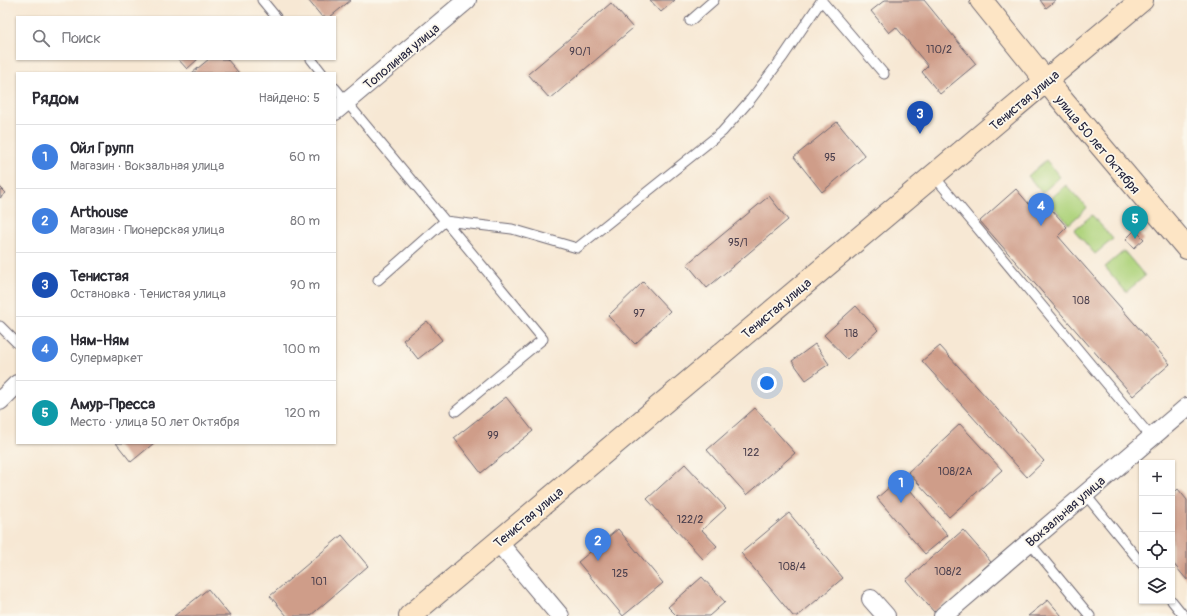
<!DOCTYPE html>
<html lang="ru">
<head>
<meta charset="utf-8">
<style>
	:root { --surface:#fff; --page:#f2f2f3; --text:#2b2b33; --muted:#7c7c81; --line:#e1e1e2; --accent:#d1495b }
	body { margin:0; font-family:Pangolin,sans-serif; background:var(--page); color:var(--text) }
	.controls { position:absolute; right:12px; bottom:12px; display:grid; overflow:hidden; border-radius:0px; box-shadow:0 1px 3px #0004 }
	.controls button { width:36px; height:36px; display:grid; place-items:center; padding:0; border:0; border-bottom:1px solid var(--line); background:var(--surface); color:var(--text); font:20px sans-serif }
	.you { position:absolute; left:767px; top:383px; width:14px; height:14px; margin:-10px; border:3px solid #fff; border-radius:50%; background:#1a73e8; box-shadow:0 0 0 6px #1a73e833 }
	.badge { display:grid; place-items:center; width:26px; height:26px; border-radius:50%; background:var(--accent); color:#fff; font-size:13px; font-weight:700 }
	.pin { position:absolute; translate:-50% -33px; filter:drop-shadow(0 1px 2px #0008) }
	.pin::after { content:''; position:absolute; top:21px; width:14px; height:12px; background:inherit; clip-path:polygon(0 0,100% 0,50% 100%) }
	.list { margin:0; padding:0; list-style:none }
	h2 { display:flex; justify-content:space-between; align-items:center; height:52px; margin:0; padding:0 16px; font-size:17px }
	h2 small { font-size:13px; font-weight:400; color:var(--muted) }
	.list li { display:grid; grid-template-columns:26px 1fr auto; gap:12px; align-items:center; box-sizing:border-box; height:64px; padding:0 16px; border-top:1px solid var(--line) }
	.list b { display:block; font-size:15px; white-space:nowrap }
	.list p { margin:0; font-size:13px; white-space:nowrap; color:var(--muted) }
	.list em { font-size:13px; font-style:normal; color:var(--muted) }
	.icon { flex:none; width:22px; height:22px; fill:none; stroke:currentColor; stroke-width:2; stroke-linecap:round; stroke-linejoin:round }
	.map { position:relative; flex:none; width:1187px; height:616px; overflow:hidden }
	.search { position:absolute; background:var(--surface); box-shadow:0 1px 3px #0004; left:16px; top:16px; width:320px; height:44px; display:flex; align-items:center; gap:10px; box-sizing:border-box; padding:0 14px; border-radius:0px; color:var(--muted); font-size:15px }
	.panel { position:absolute; background:var(--surface); box-shadow:0 1px 3px #0004; left:16px; top:72px; width:320px; height:372px; border-radius:0px }
	.map>svg:first-child { display:block }
</style>
</head>
<body>
<div class="map">
<svg width="1187" height="616" viewBox="0 0 1187 616">
	<rect width="100%" height="100%" fill="#fbf7ec"/>
	<filter id="ink" filterUnits="userSpaceOnUse"><feTurbulence type="fractalNoise" baseFrequency=".025" numOctaves="2"/><feDisplacementMap in="SourceGraphic" scale="8" xChannelSelector="R" yChannelSelector="G"/><feConvolveMatrix kernelMatrix="1 2 1 2 8 2 1 2 1" color-interpolation-filters="sRGB"/></filter>
	<filter id="wash" filterUnits="userSpaceOnUse"><feTurbulence type="fractalNoise" baseFrequency=".012" numOctaves="4" result="noise"/><feDisplacementMap in="SourceGraphic" scale="16" xChannelSelector="R" yChannelSelector="G"/><feGaussianBlur stdDeviation="0.9" result="paint"/><feColorMatrix in="noise" values="0 0 0 0 0 0 0 0 0 0 0 0 0 0 0 0 0 1.4 0 .05"/><feComposite in="paint" operator="in"/></filter>
	<g filter="url(#wash)">
		<rect width="100%" height="100%" fill="#f7e8d4"/>
		<path fill="#aed37c" stroke="#687a5c" d="M1046 160 1060 177 1042 193 1028 176Z
			M1066 185 1087 208 1069 224 1048 201Z
			M1092 215 1113 239 1095 254 1074 230Z
			M1124 251 1145 276 1126 292 1105 267Z"/>
		<g id="blocks">
			<path fill="#cf9d89" d="M308 0H351L330 17H322Z
				M650 0H675L661 12Z
				M885 0H924L976 64 940 94 922 72 928 66 896 27 889 33 871 11Z
				M1040 0H1056L1046 8Z
				M611 3 633 28 550 99 528 74Z
				M178 59H198L187 69Z
				M209 59H227L239 73H192Z
				M837 122 865 156 822 192 794 157Z
				M0 187 6 193 0 198Z
				M1016 189 1035 211 1045 202 1067 227 1058 236 1170 364 1133 396 980 221Z
				M769 196 788 220 707 288 687 264Z
				M1135 230 1144 239 1134 248 1126 239Z
				M643 282 670 311 635 344 608 316Z
				M856 306 878 330 847 359 824 335Z
				M427 321 442 340 418 359 403 340Z
				M815 344 829 364 806 380 792 361Z
				M940 346 1044 461 1027 477 922 361Z
				M506 397 533 431 481 473 454 438Z
				M755 408 795 453 747 495 707 450Z
				M960 424 1002 470 949 517 908 472Z
				M116 443H154L131 462Z
				M685 464 726 508 702 530 717 546 703 559 647 499Z
				M900 478 948 535 925 554 877 498Z
				M1178 489 1187 500V580L1172 562V495Z
				M789 513 843 578 798 616H793L741 553Z
				M618 529 663 583 623 616 578 562Z
				M963 530 991 562 934 612 906 580Z
				M342 535 368 566 310 616H287L270 596Z
				M702 577 725 602 709 616H677L668 607Z
				M208 589 230 616H174Z
				M1048 600 1062 616H1028Z"/>
		</g>
	</g>
	<g filter="url(#ink)">
		<use href="#blocks" fill-opacity="0" stroke="#6d6771" stroke-width="1"/>
		<g fill="none" stroke-linecap="round" stroke-linejoin="round">
			<g stroke="#6d6771" stroke-width="11">
				<path id="lane" d="M262 0 276 17
					M821 0 884 74
					M690 21 714 0
					M311 59 322 73
					M335 88 543 339 456 411
					M934 176 1151 437
					M378 280 445 221 512 229 577 248 722 132 751 99 783 57 821 1
					M0 326 17 343
					M1085 494 1142 564
					M1029 542 1090 616
					M1172 601 1184 616"/>
			</g>
			<g stroke="#6d6771" stroke-width="20">
				<path id="street" d="M335 111 467 0
					M0 401 17 384
					M498 542 560 616
					M871 599 886 616
					M943 616 1187 407"/>
			</g>
			<g stroke="#6d6771" stroke-width="24">
				<path id="secondary" d="M981 0 1046 81 1187 248
					M410 616 1142 0"/>
			</g>
			<use href="#lane" stroke="#fff" stroke-width="9"/>
			<use href="#street" stroke="#fff" stroke-width="18"/>
			<use href="#secondary" stroke="#fde5c5" stroke-width="22"/>
		</g>
	</g>
	<g text-anchor="middle" stroke-width="3.5" stroke-linejoin="round" paint-order="stroke">
		<g font-size="11" fill="#4d414e">
			<text x="939" y="53">110/2</text>
			<text x="580" y="55">90/1</text>
			<text x="830" y="161">95</text>
			<text x="738" y="246">95/1</text>
			<text x="1081" y="304">108</text>
			<text x="639" y="317">97</text>
			<text x="851" y="337">118</text>
			<text x="493" y="439">99</text>
			<text x="751" y="456">122</text>
			<text x="955" y="475">108/2А</text>
			<text x="690" y="523">122/2</text>
			<text x="792" y="570">108/4</text>
			<text x="948" y="575">108/2</text>
			<text x="620" y="577">125</text>
			<text x="319" y="585">101</text>
		</g>
		<g font-size="13" fill="#22223b" stroke="#fbf7ec">
			<text transform="translate(401 56) rotate(-40)" y="5">Тополиная улица</text>
			<text transform="translate(1024 100) rotate(-40)" y="5">Тенистая улица</text>
			<text transform="translate(1098 144) rotate(50)" y="5">улица 50 лет Октября</text>
			<text transform="translate(776 308) rotate(-40)" y="5">Тенистая улица</text>
			<text transform="translate(1065 511) rotate(-41)" y="5">Вокзальная улица</text>
			<text transform="translate(528 517) rotate(-40)" y="5">Тенистая улица</text>
		</g>
	</g>
</svg>
<div class="controls">
<button>+</button>
<button>−</button>
<button><svg class="icon" aria-label="locate" viewBox="0 0 24 24"><circle cx="12" cy="12" r="6"/><path d="M12 2v4M12 18v4M2 12h4M18 12h4"/></svg></button>
<button><svg class="icon" aria-label="layers" viewBox="0 0 24 24"><path d="M12 4l9 5-9 5-9-5zM3 14l9 5 9-5"/></svg></button>
</div>
<div class="you"></div>
<div class="pin badge" style="left:901px;top:503px;background:#3f7fe0">1</div>
<div class="pin badge" style="left:598px;top:561px;background:#3f7fe0">2</div>
<div class="pin badge" style="left:920px;top:134px;background:#1a4fb4">3</div>
<div class="pin badge" style="left:1041px;top:226px;background:#3f7fe0">4</div>
<div class="pin badge" style="left:1135px;top:239px;background:#0f9aa8">5</div>
<div class="search"><svg class="icon" aria-label="search" viewBox="0 0 24 24"><circle cx="10" cy="10" r="6"/><path d="M15 15l6 6"/></svg>Поиск</div>
<section class="panel">
<h2>Рядом<small>Найдено: 5</small></h2>
<ul class="list">
<li><span class="badge" style="background:#3f7fe0">1</span><div><b>Ойл Групп</b><p>Магазин · Вокзальная улица</p></div><em>60 m</em></li>
<li><span class="badge" style="background:#3f7fe0">2</span><div><b>Arthouse</b><p>Магазин · Пионерская улица</p></div><em>80 m</em></li>
<li><span class="badge" style="background:#1a4fb4">3</span><div><b>Тенистая</b><p>Остановка · Тенистая улица</p></div><em>90 m</em></li>
<li><span class="badge" style="background:#3f7fe0">4</span><div><b>Ням-Ням</b><p>Супермаркет</p></div><em>100 m</em></li>
<li><span class="badge" style="background:#0f9aa8">5</span><div><b>Амур-Пресса</b><p>Место · улица 50 лет Октября</p></div><em>120 m</em></li>
</ul>
</section>
</div>
</body>
</html>
